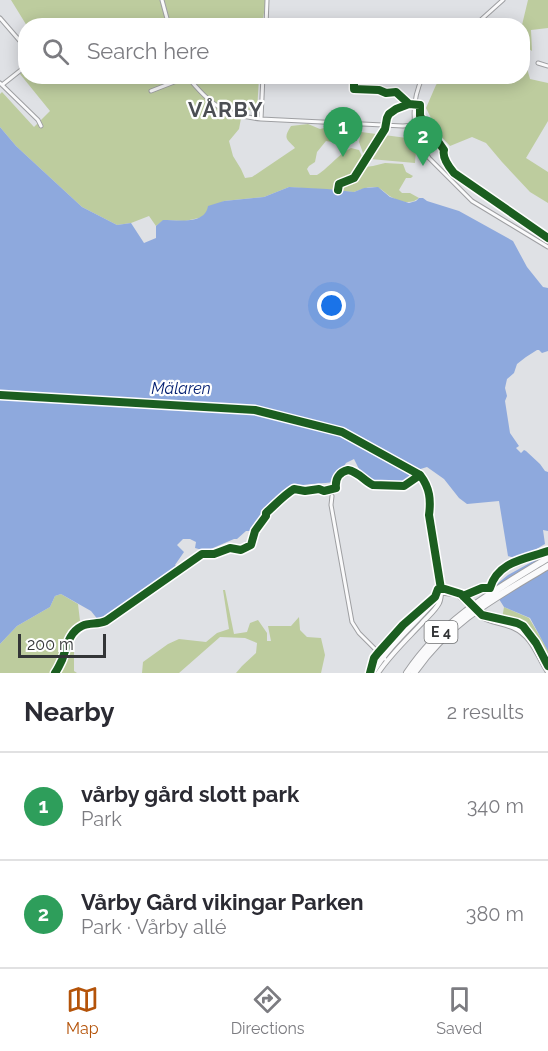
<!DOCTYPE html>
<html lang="en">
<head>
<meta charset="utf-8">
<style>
	:root { --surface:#fff; --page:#f2f2f3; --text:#2b2b33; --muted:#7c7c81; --line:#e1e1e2; --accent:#b45309 }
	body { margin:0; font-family:Raleway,sans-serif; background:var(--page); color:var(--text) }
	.scale { position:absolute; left:18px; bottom:15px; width:88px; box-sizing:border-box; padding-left:6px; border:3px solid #333537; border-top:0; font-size:16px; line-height:21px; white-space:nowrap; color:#333537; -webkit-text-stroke:4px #fff; paint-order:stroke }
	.you { position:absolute; left:332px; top:306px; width:21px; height:21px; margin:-15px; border:4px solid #fff; border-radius:50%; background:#1a73e8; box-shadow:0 0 0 9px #1a73e833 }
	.badge { display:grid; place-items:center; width:39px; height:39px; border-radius:50%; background:var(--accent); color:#fff; font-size:20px; font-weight:700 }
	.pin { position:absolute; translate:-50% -50px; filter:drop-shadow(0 2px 3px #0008) }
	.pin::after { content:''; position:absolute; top:32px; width:21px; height:18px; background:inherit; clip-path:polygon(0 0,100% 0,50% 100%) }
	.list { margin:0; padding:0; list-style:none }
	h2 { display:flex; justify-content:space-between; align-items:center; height:78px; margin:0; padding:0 24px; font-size:26px }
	h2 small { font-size:20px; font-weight:400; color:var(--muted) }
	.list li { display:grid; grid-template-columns:39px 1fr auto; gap:18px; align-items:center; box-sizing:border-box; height:108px; padding:0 24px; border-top:2px solid var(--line) }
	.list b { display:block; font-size:22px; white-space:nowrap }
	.list p { margin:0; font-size:20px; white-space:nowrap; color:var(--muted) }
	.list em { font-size:20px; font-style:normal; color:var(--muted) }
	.icon { flex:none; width:33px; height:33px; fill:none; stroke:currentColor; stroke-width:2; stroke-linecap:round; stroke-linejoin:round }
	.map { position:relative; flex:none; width:548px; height:673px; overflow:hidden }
	.search { position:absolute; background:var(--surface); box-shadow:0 3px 15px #0003; left:18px; right:18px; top:18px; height:66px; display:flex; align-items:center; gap:15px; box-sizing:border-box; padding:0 21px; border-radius:24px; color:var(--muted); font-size:22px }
	.sheet { height:294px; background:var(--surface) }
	nav { display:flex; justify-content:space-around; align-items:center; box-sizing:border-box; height:84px; border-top:2px solid var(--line); background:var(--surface); font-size:16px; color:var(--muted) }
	nav a { display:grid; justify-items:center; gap:3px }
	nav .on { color:var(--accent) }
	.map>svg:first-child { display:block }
</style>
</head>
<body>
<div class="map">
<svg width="548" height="673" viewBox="0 0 548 673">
	<rect width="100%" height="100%" fill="#dfe1e5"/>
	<path fill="#bfcca3" d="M361 132 407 138 416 151 415 163 370 159 363 153 359 142Z"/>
	<path fill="#bdcc9e" d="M11 0H265L266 1 262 24H245V26H27Z
		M528 0H548V28L531 30 532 51 523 45 522 25Z
		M523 54 530 79 548 83V121L526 158 548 172V203L530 192 502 162 486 143 472 137 450 146 439 134 426 108 436 85 442 77 522 76Z
		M25 68 26 76 259 77 257 112 243 108 239 129 229 141 233 156 241 169 245 178 252 177 295 148C288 139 282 140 291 126L308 124 320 129 333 126H336L344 137 348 131 351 130 357 138V141L341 140 332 142 326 141 317 152 315 162 309 166 307 169 310 175H317L320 173C331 165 339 154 351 148L359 150 366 164 365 167 373 166 385 163 403 164 406 172 413 176 411 178H406L399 190 402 193H410L419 198C410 206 396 201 387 194 384 192 382 189 378 188 371 185 362 189 354 192L289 187 264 197 224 201 208 210 203 217 185 221 164 220 156 226 149 216 131 223 117 225 82 207 16 146 0 127V94L2 92 34 127 50 111 20 74Z
		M223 590H225L234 634 247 632 250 623 258 620 267 633V641H271L268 626H291L299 617 300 630 307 637 321 638 325 655 321 673H236L242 666 256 653 257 643 245 638 220 637 179 673H142L143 662 168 644 179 639 206 642 217 633 229 629Z
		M61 594 78 604 80 621 73 626 71 637 74 642V671L77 673H0V644L17 626 50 607 55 596Z
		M504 607 529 618 548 650V664L540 647 521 624 502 619Z"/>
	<path fill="#8ea9dd" d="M0 127 16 146 82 207 117 225 131 223 144 243 156 238V226L163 220C178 220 205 225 208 206L224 201 264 197 289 187 327 189 354 192 364 188 378 187 390 197 409 203 416 201 419 198H423L427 201 459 211 513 241 527 267 543 287 548 288V351L542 353 539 350H537L526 357 517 364 514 373 507 379 505 388 507 396 505 401 510 433 519 446 516 448 521 453 524 450 526 451 540 464 545 471 548 472V531L543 530 545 544C534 550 520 561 508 556L499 501 467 504 459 498 444 479 427 467 414 471 410 479 407 482 370 483 362 475 354 459 346 463 334 482C324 484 307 483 300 486 281 495 265 516 250 531H246L237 539H234L206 551 195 548 196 542 190 539H183L177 545 184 552 175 565 177 567 139 595 99 621 91 611 61 594 55 596 50 607 17 626 0 644Z
		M548 553V651L530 618 504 607 492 588 508 575Z"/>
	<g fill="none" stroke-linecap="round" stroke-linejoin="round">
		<path stroke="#001d70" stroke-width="1.5" stroke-dasharray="8 6" stroke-linecap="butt" d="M0 395 255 410 342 432 412 471"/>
		<g stroke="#9e9fa2" stroke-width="5">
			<path id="minor" d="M162 0 169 26
				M0 18 26 48
				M266 26 267 0
				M538 63 548 66
				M187 76C210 105 224 115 261 119L403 126 414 125
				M263 80 300 81 308 78
				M0 83 38 120 41 126
				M2 85 26 66
				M151 91 187 77
				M261 119 263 76
				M443 153 449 166 459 177 548 238
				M332 496 331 505 352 622 359 633 385 659"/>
		</g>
		<g stroke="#9e9fa2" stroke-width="5">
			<path id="tertiary" d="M474 26 503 0
				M423 76C410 104 411 132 429 158L472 201 548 247
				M441 593 457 595 467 604
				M478 615C488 623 502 623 513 628 533 637 537 657 548 673"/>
		</g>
		<g stroke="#9e9fa2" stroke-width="6">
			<path id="secondary" d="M373 673C390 644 420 620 441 594
				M378 673C390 655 406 640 421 624 427 617 435 611 439 603 447 585 429 537 429 516 428 507 431 497 428 488 426 480 419 475 413 472"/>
		</g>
		<g stroke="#9e9fa2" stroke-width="8">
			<path id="motorway" d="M407 673C443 619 494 591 548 558
				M414 673C450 621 495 598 548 566"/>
		</g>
		<use href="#minor" stroke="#fafafb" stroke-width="3"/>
		<use href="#tertiary" stroke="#fafafb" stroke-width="3"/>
		<use href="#secondary" stroke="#fafafb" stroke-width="4"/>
		<use href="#motorway" stroke="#fafafb" stroke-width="6"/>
		<g stroke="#fff" stroke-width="11">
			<path id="cycleway" d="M354 76V89L379 90 386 93 396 92 409 104 420 105V116L444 150C442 157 449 167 454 173L548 238
				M338 190 339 184 354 178 385 129 387 118 389 114 396 109 409 104
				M0 395 255 410 342 432 420 475C430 488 431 500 429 515L441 589
				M441 589H445L461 594 482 615 517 623 523 626 536 643 548 666
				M463 596 482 588H490C498 561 526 559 548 551
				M55 673C58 669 60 664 62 660 67 647 68 633 82 626 90 622 97 625 106 621L202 554H214L230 548 241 550 251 545 255 531 266 516V513C275 505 284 495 294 489L305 491 319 489 324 491 336 488C335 479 339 472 348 470 359 472 364 481 373 485L404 486 420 475
				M370 673 374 658 378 653 403 625 435 597 438 589H441"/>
		</g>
		<use href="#cycleway" stroke="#1b5e20" stroke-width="8"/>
	</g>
	<g text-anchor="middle" stroke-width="4.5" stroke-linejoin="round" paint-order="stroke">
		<rect fill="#fff" stroke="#707273" stroke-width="1.5" x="424.5" y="621" width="33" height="22" rx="4.5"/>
		<g font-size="14" font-weight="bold" fill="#333537">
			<text x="441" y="637">E 4</text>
		</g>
		<g font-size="16" font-style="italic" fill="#001d70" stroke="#fff">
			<text x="181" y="394">Mälaren</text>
		</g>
		<g font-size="21" font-weight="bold" letter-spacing="1.5" fill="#4b4e53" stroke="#fff">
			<text x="226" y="117">VÅRBY</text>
		</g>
	</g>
</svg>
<div class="scale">200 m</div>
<div class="you"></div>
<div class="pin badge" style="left:343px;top:157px;background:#2e9e5b">1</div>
<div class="pin badge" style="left:423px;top:166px;background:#2e9e5b">2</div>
<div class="search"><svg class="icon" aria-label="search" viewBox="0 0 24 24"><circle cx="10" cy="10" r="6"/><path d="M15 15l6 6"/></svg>Search here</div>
</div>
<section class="sheet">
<h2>Nearby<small>2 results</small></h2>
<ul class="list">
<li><span class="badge" style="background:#2e9e5b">1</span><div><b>vårby gård slott park</b><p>Park</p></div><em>340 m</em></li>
<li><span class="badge" style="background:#2e9e5b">2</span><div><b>Vårby Gård vikingar Parken</b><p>Park · Vårby allé</p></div><em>380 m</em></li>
</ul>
</section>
<nav>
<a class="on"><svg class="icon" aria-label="map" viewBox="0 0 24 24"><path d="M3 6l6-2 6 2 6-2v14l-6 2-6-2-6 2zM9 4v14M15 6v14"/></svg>Map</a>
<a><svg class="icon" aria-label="directions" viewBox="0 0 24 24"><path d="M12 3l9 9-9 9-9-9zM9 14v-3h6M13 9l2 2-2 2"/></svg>Directions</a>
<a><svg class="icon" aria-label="saved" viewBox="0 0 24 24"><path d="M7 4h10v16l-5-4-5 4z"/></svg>Saved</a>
</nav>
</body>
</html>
